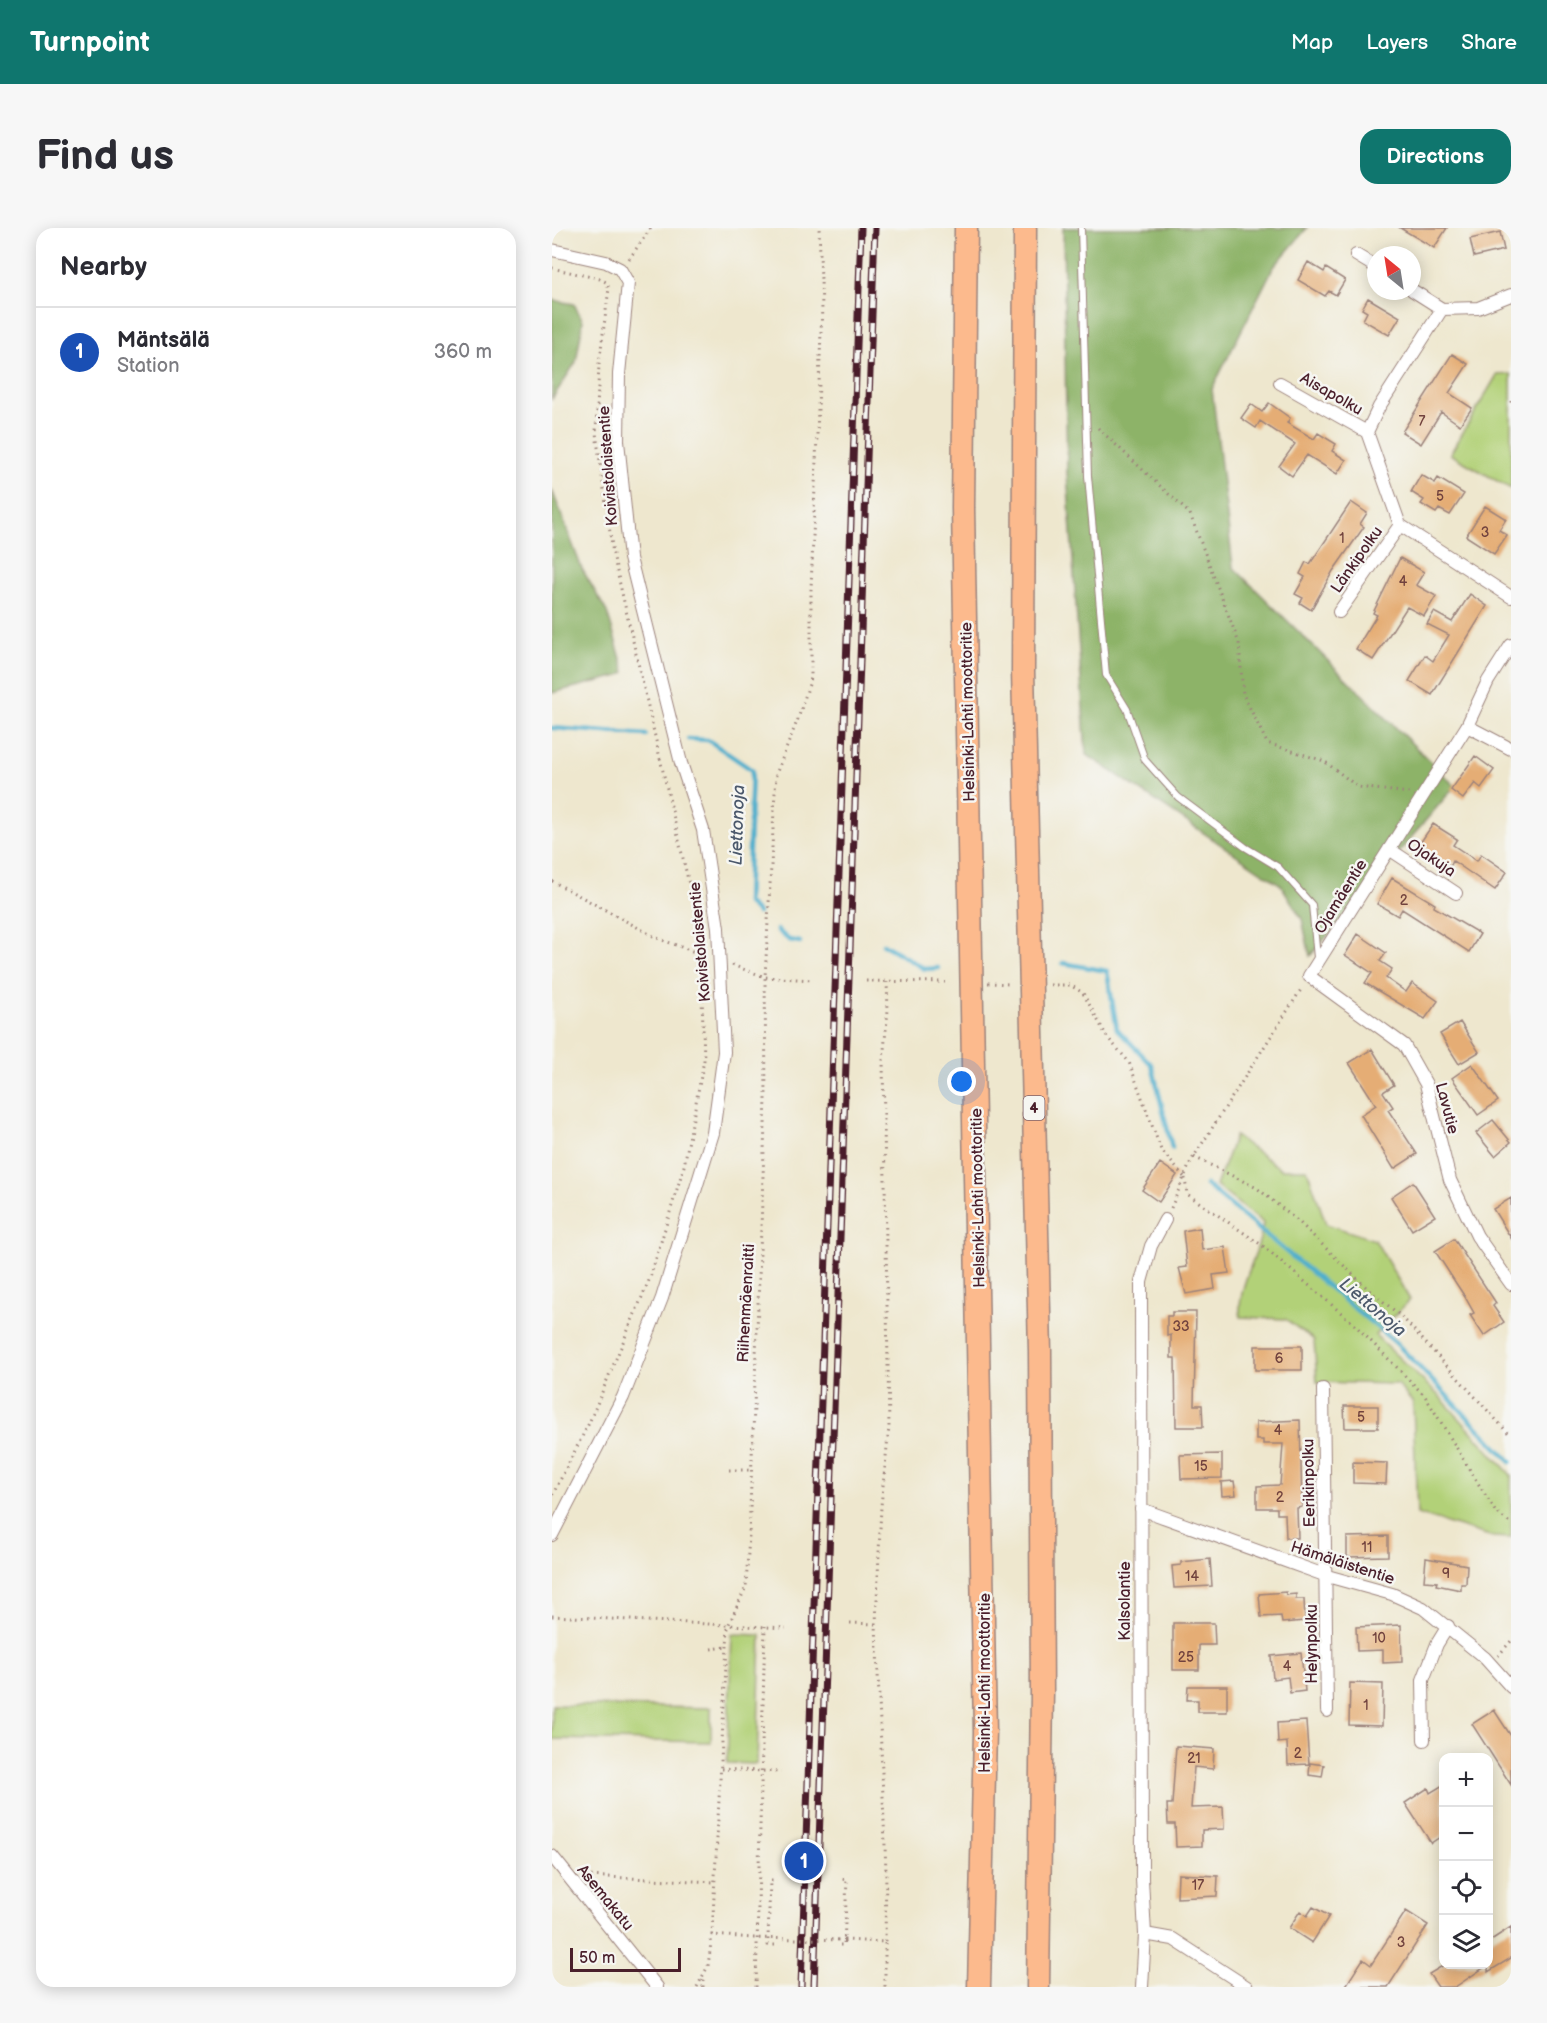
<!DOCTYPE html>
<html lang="en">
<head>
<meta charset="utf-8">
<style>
	:root { --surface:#fff; --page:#f7f7f7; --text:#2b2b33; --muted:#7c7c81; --line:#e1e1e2; --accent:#0f766e }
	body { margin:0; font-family:"Balsamiq Sans",sans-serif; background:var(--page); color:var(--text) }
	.controls { position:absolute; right:18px; bottom:18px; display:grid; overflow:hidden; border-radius:12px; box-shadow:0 3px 15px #0003 }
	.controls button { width:54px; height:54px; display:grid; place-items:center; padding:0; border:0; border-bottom:2px solid var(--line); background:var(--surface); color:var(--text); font:30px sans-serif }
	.compass { position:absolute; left:815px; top:18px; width:54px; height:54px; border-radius:50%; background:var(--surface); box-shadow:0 3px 15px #0003; rotate:330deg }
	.scale { position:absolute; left:18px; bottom:15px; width:111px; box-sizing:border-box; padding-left:6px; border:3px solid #4a1f2b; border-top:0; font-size:16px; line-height:21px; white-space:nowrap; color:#4a1f2b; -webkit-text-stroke:4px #f6f6f2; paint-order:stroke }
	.you { position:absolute; left:410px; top:854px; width:21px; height:21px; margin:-15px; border:4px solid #fff; border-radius:50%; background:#1a73e8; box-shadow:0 0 0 9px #1a73e833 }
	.badge { display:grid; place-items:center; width:39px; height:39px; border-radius:50%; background:var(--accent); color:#fff; font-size:20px; font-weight:700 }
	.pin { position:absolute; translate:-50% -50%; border:3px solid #fff; box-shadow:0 2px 6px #0006 }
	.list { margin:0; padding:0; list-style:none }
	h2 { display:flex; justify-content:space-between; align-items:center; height:78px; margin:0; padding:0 24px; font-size:26px }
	h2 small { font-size:20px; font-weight:400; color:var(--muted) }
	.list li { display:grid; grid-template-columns:39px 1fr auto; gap:18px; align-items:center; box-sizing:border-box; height:90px; padding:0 24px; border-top:2px solid var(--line) }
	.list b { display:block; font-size:22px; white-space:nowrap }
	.list p { margin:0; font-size:20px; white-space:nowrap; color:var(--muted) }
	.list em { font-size:20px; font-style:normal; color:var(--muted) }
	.icon { flex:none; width:33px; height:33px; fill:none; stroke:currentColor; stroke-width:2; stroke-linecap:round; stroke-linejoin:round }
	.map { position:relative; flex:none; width:959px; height:1759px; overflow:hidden; border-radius:18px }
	header { display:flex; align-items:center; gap:36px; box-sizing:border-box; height:84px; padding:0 30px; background:var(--accent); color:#fff }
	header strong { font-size:28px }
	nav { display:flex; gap:33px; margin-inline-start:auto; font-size:21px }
	.intro { display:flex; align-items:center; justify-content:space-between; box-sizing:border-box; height:144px; padding:0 36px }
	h1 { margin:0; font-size:42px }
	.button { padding:15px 27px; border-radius:18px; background:var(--accent); color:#fff; font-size:21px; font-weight:700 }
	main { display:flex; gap:36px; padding:0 36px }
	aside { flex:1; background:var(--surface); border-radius:18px; box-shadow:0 3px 15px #0003 }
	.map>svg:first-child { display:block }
</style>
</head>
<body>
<header>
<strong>Turnpoint</strong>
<nav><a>Map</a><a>Layers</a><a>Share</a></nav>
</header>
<div class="intro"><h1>Find us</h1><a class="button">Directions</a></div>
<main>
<aside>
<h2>Nearby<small></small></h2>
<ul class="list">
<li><span class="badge" style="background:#1a4fb4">1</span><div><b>Mäntsälä</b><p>Station</p></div><em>360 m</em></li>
</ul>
</aside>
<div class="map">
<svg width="959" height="1759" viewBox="0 0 959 1759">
	<rect width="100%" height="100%" fill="#f6f6f2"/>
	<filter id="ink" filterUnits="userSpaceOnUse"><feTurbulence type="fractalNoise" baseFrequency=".0167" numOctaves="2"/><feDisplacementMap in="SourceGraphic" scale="12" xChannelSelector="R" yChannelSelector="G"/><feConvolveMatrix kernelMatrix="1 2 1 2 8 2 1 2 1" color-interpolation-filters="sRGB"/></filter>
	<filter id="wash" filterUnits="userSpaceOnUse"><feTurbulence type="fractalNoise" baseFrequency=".008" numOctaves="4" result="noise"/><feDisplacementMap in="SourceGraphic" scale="24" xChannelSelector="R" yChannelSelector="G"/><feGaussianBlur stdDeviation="1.35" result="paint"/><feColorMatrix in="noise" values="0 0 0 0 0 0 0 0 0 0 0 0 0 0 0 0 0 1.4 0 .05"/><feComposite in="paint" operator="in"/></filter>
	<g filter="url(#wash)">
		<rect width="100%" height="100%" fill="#eee7ce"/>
		<path fill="#b2d178" stroke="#7e7852" stroke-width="1.5" d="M959 146V261L898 226 945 147Z
			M683 908 729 941H755L774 996 823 1012 858 1072 823 1107 888 1169 959 1247V1310L941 1309 865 1286 861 1175 845 1156 765 1154 762 1112 733 1091 688 1089C685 1057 708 1027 711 995L664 958Z
			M180 1406 209 1407 205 1536 175 1535Z
			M0 1477 159 1480V1514L0 1511Z"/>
		<path fill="#8db368" stroke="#6c694a" stroke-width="1.5" d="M511 0H755L721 40 660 161 681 339 903 558 758 728 750 691 729 657 534 526 515 245Z
			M0 72 22 76 31 93 24 134 0 171Z
			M0 262 30 341 55 384 73 444 67 448 0 465Z"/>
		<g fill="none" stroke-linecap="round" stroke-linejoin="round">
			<path stroke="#4eafcd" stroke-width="4.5" d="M0 500 94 507
				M136 511 156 512 200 542 195 675 206 685
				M225 702 237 712 248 714
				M331 716 373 741 386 740
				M511 735 555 743 565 801 600 837 620 920
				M654 957 844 1115 959 1234"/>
		</g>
		<g id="blocks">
			<path fill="#e5ad75" d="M848 0H895L882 20Z
				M948 4 952 22 922 29 918 11Z
				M756 34 772 44 774 40 793 52 784 67 777 63 773 68 746 52Z
				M816 70 848 89 837 107 811 92 815 84 810 81Z
				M900 126 916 136 897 165 920 180 908 197 889 184 869 216 850 204Z
				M717 175 738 190 735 195 762 211 766 205 784 216 780 223 794 232 785 246 755 227 740 248 727 238 743 216 708 193 704 200 689 190 699 176 710 184Z
				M869 247 883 255 886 250 912 266 898 287 887 281 884 285 869 276 872 272 859 264Z
				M799 274 815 285 808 296 812 299 781 343 759 382 748 375 751 370 743 366 753 349 748 346 754 334 758 336Z
				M933 278 954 291 947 302 955 307 942 326 914 308Z
				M848 330 872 344 864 357 884 368 872 388 855 379 821 432 804 421 825 387 821 385Z
				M918 366 935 378 880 467 857 453 873 427 881 433 897 407 875 396 882 384 900 394Z
				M923 528 942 542 929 560 923 555 911 571 899 562Z
				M881 596 905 611 901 617 925 633 929 626 955 644 943 662 901 633 898 639 866 618Z
				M840 650 883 676 882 679 928 706 917 724 850 681 846 688 825 676Z
				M806 706 834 725 828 733 840 741 834 750 854 764 860 755 886 773 873 791 813 755 820 745 793 727Z
				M908 794 927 824 907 836 888 806Z
				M820 821 842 857 831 864 841 879 836 882 865 926 842 941 809 887 824 877 797 835Z
				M920 836 946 873 926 887 900 850Z
				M941 892 959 914 943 928 924 905Z
				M608 935 625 947 607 974 590 962Z
				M861 954 883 988 860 1002 839 969Z
				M959 970V1010L941 981Z
				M648 1000 650 1022 673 1019 677 1045 661 1047 663 1061 634 1066 627 1040 635 1039 631 1003Z
				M902 1011 944 1075 941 1078 952 1094 932 1108 918 1087 922 1085 913 1069 883 1023Z
				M620 1084H644L642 1177H650L651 1199H624L623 1130H619V1107L615 1108V1088H620Z
				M703 1118H750V1142H703Z
				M792 1178H826V1200H793Z
				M748 1192 750 1279 745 1280 746 1310H734L733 1286H725V1280H705V1258L728 1257 731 1216H711V1212H704V1194Z
				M670 1226V1250L629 1251 628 1227Z
				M801 1234 835 1235 834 1256 801 1255Z
				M682 1253 684 1267 670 1268 669 1254Z
				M836 1308V1328L795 1329V1309Z
				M874 1330 915 1337 914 1356H909V1362L884 1357 885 1354 872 1353Z
				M658 1331 660 1358 622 1360 620 1338 629 1337V1334Z
				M734 1364V1367L744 1366V1371H752L753 1393 730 1395 729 1388 709 1389 707 1366Z
				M621 1395H662L663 1417H647V1442H621Z
				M849 1397 850 1434 831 1435V1422L805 1423 804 1399Z
				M749 1425 753 1463 738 1465 736 1449 721 1451 719 1428Z
				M798 1455 831 1456 830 1498 797 1497Z
				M636 1458H675V1484H646V1472H635Z
				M942 1482 959 1508V1557L920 1496Z
				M754 1493 757 1536 736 1537 735 1514 726 1515 725 1495Z
				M624 1518 662 1521 661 1541 642 1539 639 1580 671 1579 672 1601 650 1602V1618L624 1619 623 1596H616L615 1576H620Z
				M758 1535 772 1537 770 1549 757 1547Z
				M891 1557V1607L879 1615 853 1575 876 1560 878 1565Z
				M626 1646 666 1648 665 1668 625 1670Z
				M761 1679 777 1688 760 1715 737 1700 748 1683 755 1688Z
				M854 1683 876 1697 836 1759H793L811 1731 819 1737Z
				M959 1699V1730L936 1744V1737L903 1759H886L877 1746 892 1737H936V1714Z"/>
		</g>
	</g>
	<g filter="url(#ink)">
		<use href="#blocks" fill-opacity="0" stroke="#9c837c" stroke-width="1.5"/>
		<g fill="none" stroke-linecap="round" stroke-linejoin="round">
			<g stroke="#9c837c" stroke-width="8">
				<path id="lane" d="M529 0 536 248 554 447 575 481 593 532 626 569 693 619 726 639 760 677 765 730"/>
			</g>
			<g stroke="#9c837c" stroke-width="14">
				<path id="street" d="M0 22 54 34 68 41 76 55 67 146 66 213 78 330 129 535 151 602 166 700 172 824 161 905 110 1070 71 1169 0 1307
					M804 27 824 39
					M860 62 890 81
					M959 67 926 80 890 81 827 179 815 204 848 297 959 369
					M728 155 815 204
					M787 384 848 297
					M959 417 936 453 915 498 757 748 852 817 874 856 898 952 925 1008 959 1056
					M915 498 959 521
					M837 621 904 665
					M771 1161 775 1483
					M589 1281 775 1348 840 1366 871 1380 933 1430 959 1459
					M872 1512 871 1452 885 1416 896 1398
					M0 1628 105 1759
					M593 1706 621 1711 695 1759
					M590 1759 593 1706 590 1651 589 1054 599 1018 613 992"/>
			</g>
			<g stroke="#9c837c" stroke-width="25">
				<path id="highway" d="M414 0 411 280 433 1504 427 1759
					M473 0 471 443 488 1123 490 1464 486 1759"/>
			</g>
			<path stroke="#9c837c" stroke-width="3" stroke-dasharray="1.5 4.5" stroke-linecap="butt" d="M77 31 99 0
				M0 40 48 51 54 54 57 60 47 136 44 205 61 326 148 704 152 832 132 938 98 1050 37 1195 0 1268
				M959 173V177
				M546 200 638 286 687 415 691 466 715 515 772 533 806 559 858 565
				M0 653 105 710 148 726
				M180 737 213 749 260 752
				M314 753 393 754
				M436 755 458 756
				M498 757H518L531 765 555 809 577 834 609 922 633 950
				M642 929 705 960 748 995 817 1062 849 1088 959 1208
				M633 950 635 966 711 1018 801 1095 873 1168 943 1283 959 1296
				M619 980 639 933 750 760
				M177 1242H199
				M0 1388 234 1400
				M298 1395 324 1396 334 1643 333 1714
				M324 1396 329 1278 337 1199 331 832 336 782 335 754
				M159 1421 174 1419
				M946 1428 959 1413
				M169 1541 229 1544
				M33 1648 163 1654
				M160 1707 176 1398 194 1359 197 1307 214 871 213 749 224 546 246 491 259 450V361L270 78 267 0
				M292 1712 333 1714V1759
				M223 1717H216V1711L218 1653H225
				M288 1717H292L295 1652 290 1651
				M145 1759 156 1738 160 1707 201 1710
				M151 1759V1749
				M204 1759 213 1398"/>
			<use href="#lane" stroke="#fff" stroke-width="6"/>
			<use href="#street" stroke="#fff" stroke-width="12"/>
			<use href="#highway" stroke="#fcba8d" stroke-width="22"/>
			<g stroke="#4a1f2b" stroke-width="7">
				<path id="rail" d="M249 1759 309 0
					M262 1759 323 0"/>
			</g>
			<use href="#rail" stroke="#f6f6f2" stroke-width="4.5" stroke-dasharray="14" stroke-linecap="butt"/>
			<path stroke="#9c837c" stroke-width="3" stroke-dasharray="1.5 4.5" stroke-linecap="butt" d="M201 1710 292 1712"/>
		</g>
	</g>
	<g text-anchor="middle" stroke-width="5" stroke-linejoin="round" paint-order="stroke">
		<g font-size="14" fill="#71423e">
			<text x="870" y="198">7</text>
			<text x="888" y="273">5</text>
			<text x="933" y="309">3</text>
			<text x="790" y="315">1</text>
			<text x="851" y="358">4</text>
			<text x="852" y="677">2</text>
			<text x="629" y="1103">33</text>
			<text x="727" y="1135">6</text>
			<text x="809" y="1194">5</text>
			<text x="726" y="1207">4</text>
			<text x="649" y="1243">15</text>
			<text x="728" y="1274">2</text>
			<text x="815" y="1324">11</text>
			<text x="894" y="1350">9</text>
			<text x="640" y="1353">14</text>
			<text x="827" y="1415">10</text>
			<text x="634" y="1434">25</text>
			<text x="735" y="1443">4</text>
			<text x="814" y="1482">1</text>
			<text x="746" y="1530">2</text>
			<text x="642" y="1535">21</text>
			<text x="646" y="1662">17</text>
			<text x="849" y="1719">3</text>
		</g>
		<rect fill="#f6f6f2" stroke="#7e6067" stroke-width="1.5" x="471.5" y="868" width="21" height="24" rx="4.5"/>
		<g font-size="15" font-weight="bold" fill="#4a1f2b">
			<text x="482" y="885">4</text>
		</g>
		<g font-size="16" fill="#4a1f2b" stroke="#f6f6f2">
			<text transform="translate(780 165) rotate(30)" y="6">Aisapolku</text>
			<text transform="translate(55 238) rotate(-94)" y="6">Koivistolaistentie</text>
			<text transform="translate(804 331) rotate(-55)" y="6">Länkipolku</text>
			<text transform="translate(415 484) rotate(-91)" y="6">Helsinki-Lahti moottoritie</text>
			<text transform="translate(880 629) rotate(34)" y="6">Ojakuja</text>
			<text transform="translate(788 668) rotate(-58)" y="6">Ojamäentie</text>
			<text transform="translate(147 714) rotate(-95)" y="6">Koivistolaistentie</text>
			<text transform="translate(896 880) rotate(75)" y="6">Lavutie</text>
			<text transform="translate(425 970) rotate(-91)" y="6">Helsinki-Lahti moottoritie</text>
			<text transform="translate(193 1075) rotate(-87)" y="6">Riihenmäenraitti</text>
			<text transform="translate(756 1255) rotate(-91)" y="6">Eerikinpolku</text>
			<text transform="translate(791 1334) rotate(18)" y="6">Hämäläistentie</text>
			<text transform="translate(572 1373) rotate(-90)" y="6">Kalsolantie</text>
			<text transform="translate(759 1416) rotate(-90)" y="6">Helynpolku</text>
			<text transform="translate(432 1455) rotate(-90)" y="6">Helsinki-Lahti moottoritie</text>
			<text transform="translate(54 1669) rotate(51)" y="6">Asemakatu</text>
		</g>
		<g font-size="18" font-style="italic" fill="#4c596c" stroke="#f6f6f2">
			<text transform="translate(185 597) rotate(-88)" y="6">Liettonoja</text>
			<text transform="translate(821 1079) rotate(40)" y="6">Liettonoja</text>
		</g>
	</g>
</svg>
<div class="controls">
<button>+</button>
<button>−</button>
<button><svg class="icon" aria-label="locate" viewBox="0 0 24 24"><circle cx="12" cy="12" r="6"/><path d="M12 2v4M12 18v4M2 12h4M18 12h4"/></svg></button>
<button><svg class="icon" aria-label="layers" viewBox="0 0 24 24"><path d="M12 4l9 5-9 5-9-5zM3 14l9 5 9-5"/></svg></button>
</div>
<svg class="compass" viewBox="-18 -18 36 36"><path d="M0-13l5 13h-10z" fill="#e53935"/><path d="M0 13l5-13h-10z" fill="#7c7c81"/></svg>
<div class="scale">50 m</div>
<div class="you"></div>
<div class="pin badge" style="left:252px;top:1633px;background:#1a4fb4">1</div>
</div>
</main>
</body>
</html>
